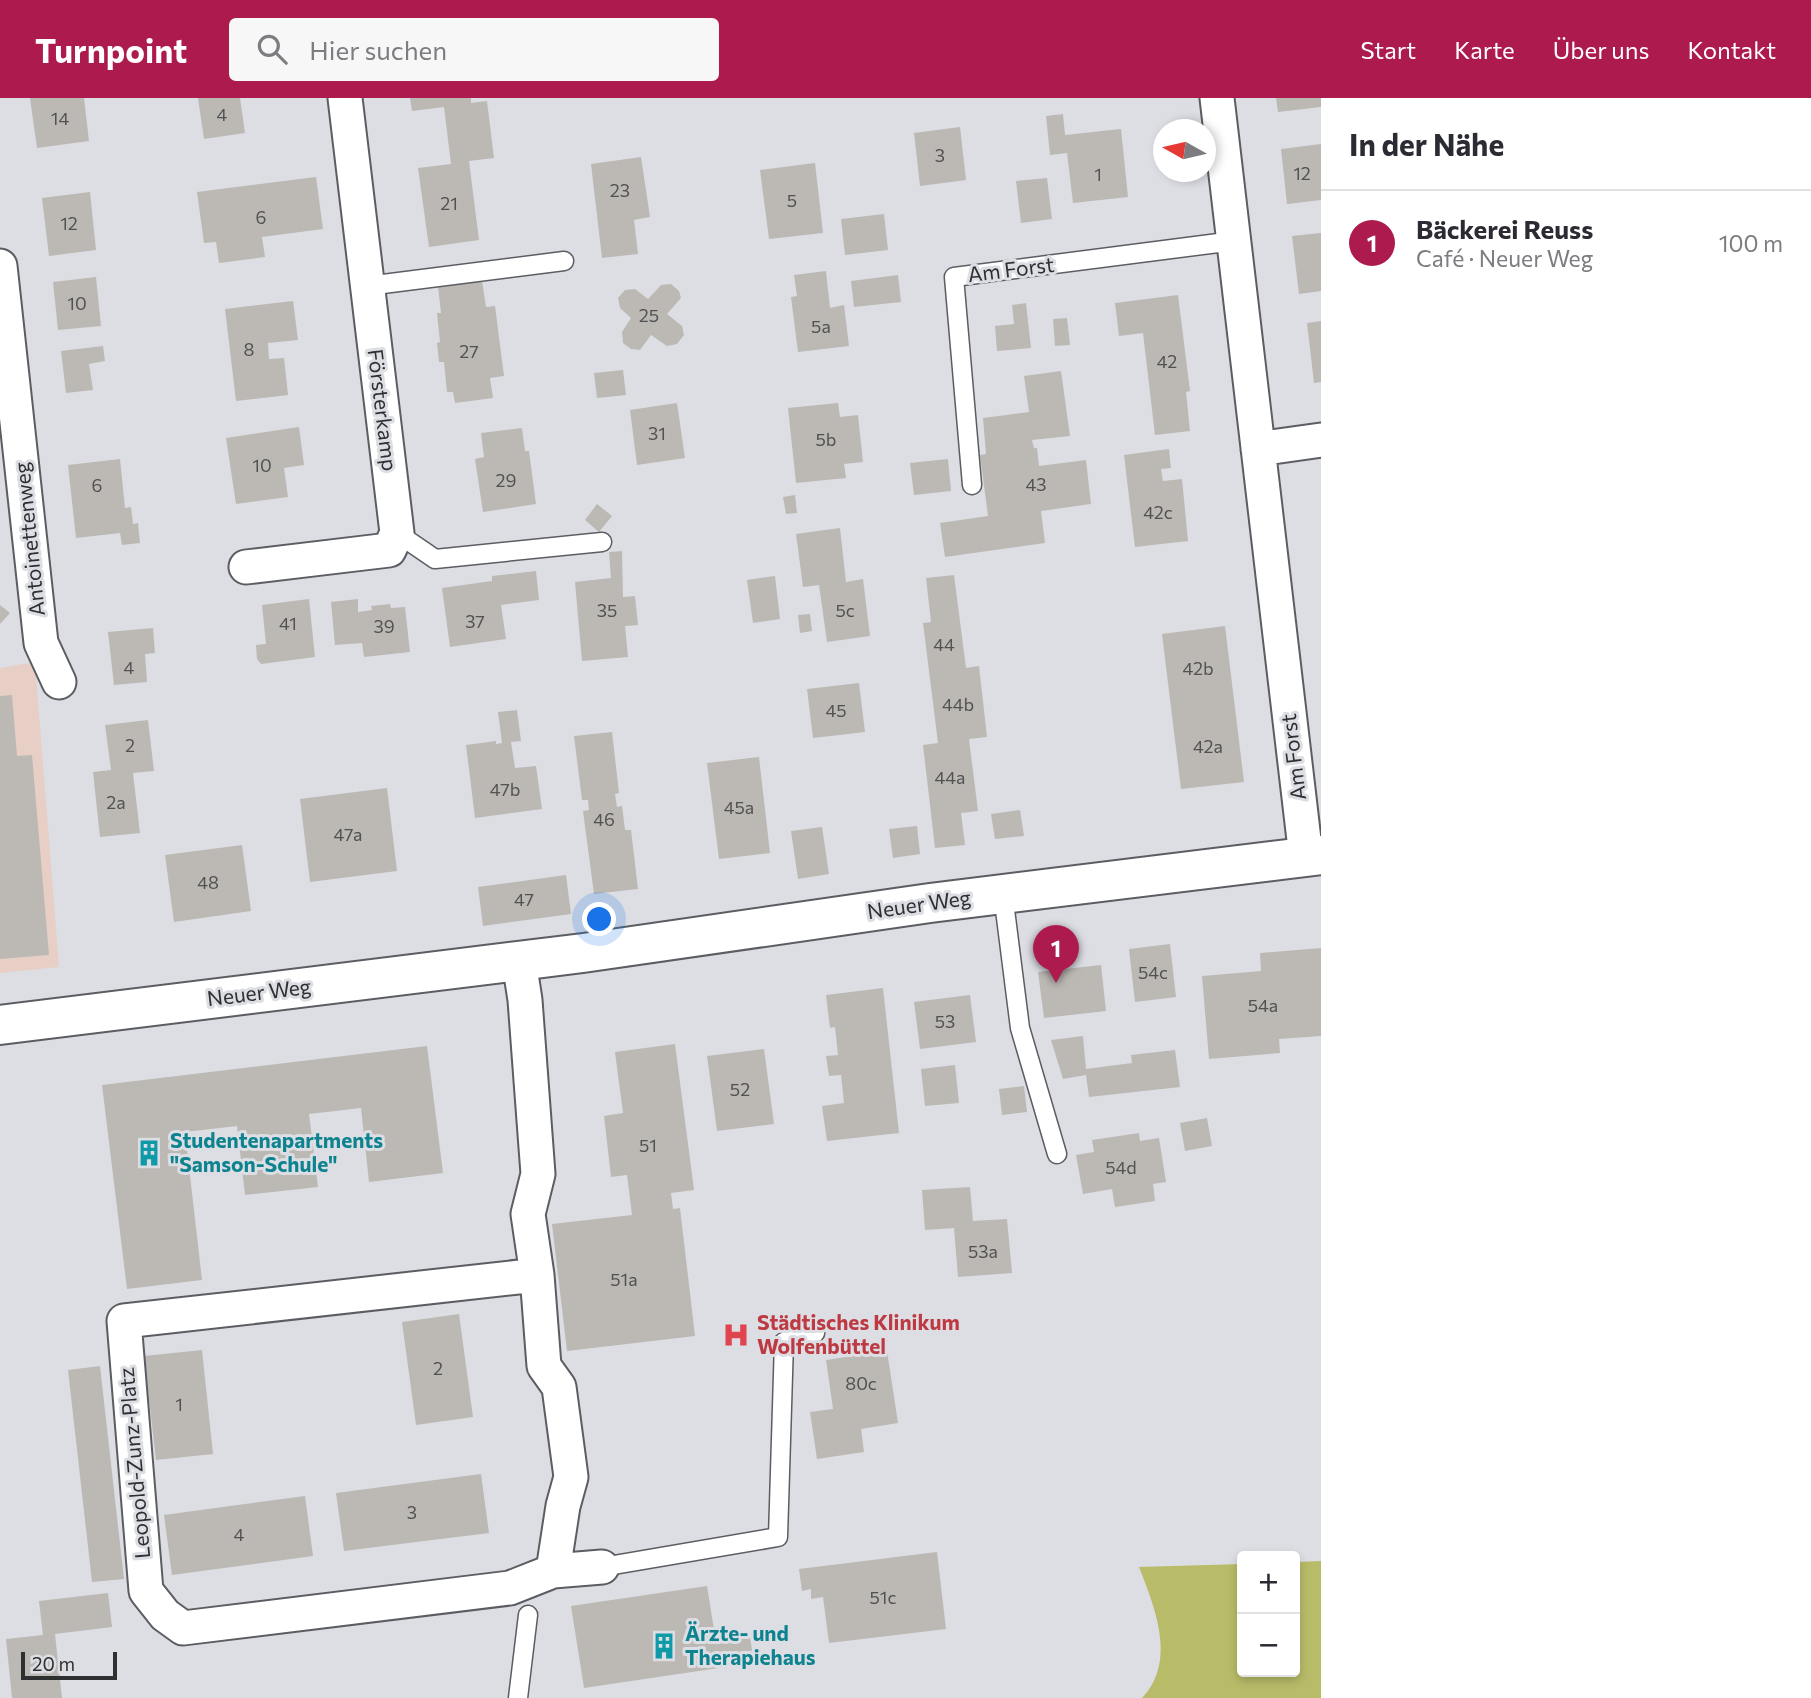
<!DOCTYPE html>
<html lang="de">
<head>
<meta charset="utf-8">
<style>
	:root { --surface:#fff; --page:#f7f7f7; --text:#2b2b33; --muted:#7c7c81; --line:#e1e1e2; --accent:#ad1b4e }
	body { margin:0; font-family:Commissioner,sans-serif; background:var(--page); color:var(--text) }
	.controls { position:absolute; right:21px; bottom:21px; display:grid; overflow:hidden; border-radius:7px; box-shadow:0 4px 10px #0003 }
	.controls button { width:63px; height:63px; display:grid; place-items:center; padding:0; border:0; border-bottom:2px solid var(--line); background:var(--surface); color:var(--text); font:35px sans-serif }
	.compass { position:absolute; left:1153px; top:21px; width:63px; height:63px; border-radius:50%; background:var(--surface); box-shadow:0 4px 10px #0003; rotate:278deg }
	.scale { position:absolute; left:21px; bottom:18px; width:96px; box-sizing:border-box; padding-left:7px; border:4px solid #2e2f31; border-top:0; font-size:19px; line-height:24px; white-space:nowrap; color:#2e2f31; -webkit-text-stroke:5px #dcdee4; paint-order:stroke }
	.you { position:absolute; left:600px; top:822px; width:24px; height:24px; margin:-18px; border:5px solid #fff; border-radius:50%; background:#1a73e8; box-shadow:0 0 0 10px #1a73e833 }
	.badge { display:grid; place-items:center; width:46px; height:46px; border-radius:50%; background:var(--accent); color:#fff; font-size:23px; font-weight:700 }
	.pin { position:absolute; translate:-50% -58px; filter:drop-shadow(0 2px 4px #0008) }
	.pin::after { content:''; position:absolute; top:37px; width:24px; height:21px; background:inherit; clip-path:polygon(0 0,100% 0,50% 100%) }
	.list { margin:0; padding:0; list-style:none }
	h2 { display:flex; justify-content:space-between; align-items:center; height:91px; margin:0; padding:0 28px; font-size:30px }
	h2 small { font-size:23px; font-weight:400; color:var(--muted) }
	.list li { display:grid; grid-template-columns:46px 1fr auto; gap:21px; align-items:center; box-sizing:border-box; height:105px; padding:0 28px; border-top:2px solid var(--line) }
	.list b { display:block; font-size:26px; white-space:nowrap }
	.list p { margin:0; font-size:23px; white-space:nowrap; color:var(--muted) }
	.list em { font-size:23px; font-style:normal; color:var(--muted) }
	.icon { flex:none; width:38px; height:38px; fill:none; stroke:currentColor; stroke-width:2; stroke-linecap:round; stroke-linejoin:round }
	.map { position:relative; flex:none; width:1321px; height:1600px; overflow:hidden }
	header { display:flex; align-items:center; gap:42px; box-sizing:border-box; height:98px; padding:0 35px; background:var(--accent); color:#fff }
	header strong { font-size:33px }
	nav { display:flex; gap:38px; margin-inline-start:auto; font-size:24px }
	.search { width:490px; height:63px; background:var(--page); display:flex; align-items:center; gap:18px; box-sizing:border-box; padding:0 24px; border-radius:7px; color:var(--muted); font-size:26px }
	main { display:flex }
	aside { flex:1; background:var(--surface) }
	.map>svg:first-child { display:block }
</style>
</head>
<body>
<header>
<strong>Turnpoint</strong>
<div class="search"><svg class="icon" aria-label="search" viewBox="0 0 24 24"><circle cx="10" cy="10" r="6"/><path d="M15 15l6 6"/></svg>Hier suchen</div>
<nav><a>Start</a><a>Karte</a><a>Über uns</a><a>Kontakt</a></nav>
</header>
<main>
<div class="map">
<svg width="1321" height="1600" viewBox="0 0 1321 1600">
	<rect width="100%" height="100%" fill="#dcdee4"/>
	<path fill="#e7cfc6" d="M35 564 59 869 0 875V570Z"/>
	<path fill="#b8bc69" d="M1321 1463V1600H1142C1177 1563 1155 1510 1139 1469L1242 1466V1574H1295V1464Z"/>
	<path fill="#bcb9b4" d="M30 0H84L89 43 37 50Z
		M198 0H240L245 35 204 41Z
		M410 0H471V5L487 3 494 60 469 63 479 142 429 149 418 70 451 66 444 9 412 13Z
		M1276 0H1321V9L1278 14Z
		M1063 16 1065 37 1121 31 1128 99 1073 105 1067 55 1050 57 1046 18Z
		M960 29 966 82 920 88 914 35Z
		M1321 46V102L1287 106 1281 51Z
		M641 59 650 119 634 122 638 156 602 160 591 66Z
		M815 65 823 135 769 141 760 72Z
		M316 79 323 131 262 139 265 159 219 165 216 144 204 145 197 94Z
		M1047 80 1052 121 1021 125 1016 83Z
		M90 94 96 152 49 158 42 100Z
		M884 116 888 152 845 157 841 121Z
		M1321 135V193L1299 196 1292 138Z
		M826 173 830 210 844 207 849 248 798 254 791 199 797 198 794 177Z
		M898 177 901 204 854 209 851 183Z
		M96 179 101 228 58 232 53 184Z
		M482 183 486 209 495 208 504 278 490 280 493 300 455 305 453 294H447L444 264H439L437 245 440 244 437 215H441L438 189Z
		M671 186 679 193 681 200 667 216 682 228 684 237 677 246 667 248 651 237 640 252 631 251 623 245 622 234 631 220 620 210 618 200 625 192 635 191 648 201 661 187Z
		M1178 197 1190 293 1186 294 1190 333 1155 337 1143 235 1119 238 1115 205Z
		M293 203 298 242 268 245 269 261 284 260 288 297 236 303 225 211Z
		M1026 205 1031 250 997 253 995 228 1014 226 1012 207Z
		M1067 220 1070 247 1055 248 1053 221Z
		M1321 223V284L1314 285 1307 225Z
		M103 248 105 263 89 266 93 292 66 295 61 253Z
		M623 272 626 297 597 300 594 275Z
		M1061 273 1070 338 1032 342 1034 350H1037L1039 368 1086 362 1091 406 1041 413 1045 445 945 459 940 425 988 418 980 357 986 356 983 320 1029 314 1024 278Z
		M677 305 685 360 637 367 630 312Z
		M838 305 840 319 858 317 863 364 844 366 846 380 796 385 788 310Z
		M299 329 304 367 284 370 288 399 236 406 226 340Z
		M522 330 525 353H529L536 406 483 414 475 361 484 359 481 335Z
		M1169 351 1171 370 1161 371 1163 383 1182 381 1188 443 1135 449 1124 357Z
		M120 361 125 410 131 409 133 426 138 425 140 445 122 447 120 435 76 440 68 367Z
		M948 361 951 393 914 397 910 365Z
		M795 397 797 415 786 416 783 399Z
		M597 406 612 418 599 434 585 422Z
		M840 430 846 484 863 481 870 538 827 544 819 487 803 489 796 436Z
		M622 453 623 499 635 498 638 527 625 528 628 559 582 563 575 484 611 480 609 454Z
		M536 473 539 502 501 507 506 541 450 549 442 490 492 483V478Z
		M954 477 966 570 979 568 987 639 969 641 978 713 961 715 965 747 935 750 923 647 938 645 923 525 931 524 926 480Z
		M775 478 780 521 753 525 747 482Z
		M309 501 315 559 261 566 257 561 256 547 266 546 262 507Z
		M358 501V514L372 512 371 508 390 506 391 510 405 509 410 554 364 559 362 545 335 547 331 504Z
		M0 507 10 515 0 526Z
		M810 516 812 533 800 535 798 517Z
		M1225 528 1244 684 1181 691 1162 536Z
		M153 530 155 555 145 556 147 584 114 587 108 534Z
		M859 585 865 634 813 640 807 591Z
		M12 597 17 658 32 657 49 857 0 861V598Z
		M517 612 521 643 511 644 515 670 536 668 542 711 475 720 466 647 496 643V646L502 645 498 614Z
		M148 622 154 673 133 675 140 735 100 739 93 674 111 672 105 627Z
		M612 634 619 695 615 696 617 709 622 708 625 732H631L638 791 594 796 583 713 589 712 588 702H582L574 638Z
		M759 659 770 755 719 761 707 665Z
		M387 690 397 773 310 784 300 701Z
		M1020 712 1024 738 995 741 991 716Z
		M917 728 920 756 893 760 889 731Z
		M822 729 829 776 798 781 791 733Z
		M242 747 251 813 174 824 165 757Z
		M566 777 571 816 483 828 478 789Z
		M1170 846 1176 899 1135 904 1129 851Z
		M1321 850V938L1279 941 1280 955 1209 961 1202 878 1261 873 1260 855Z
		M1101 867 1106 913 1044 920 1038 874Z
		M883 890 899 1035 827 1043 822 1008 844 1005 841 977 829 978 826 958 838 957 835 929 830 930 826 897Z
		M970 897 976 944 920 951 914 904Z
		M1083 938 1086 971 1132 965 1131 957 1175 952 1180 989 1089 999 1086 977 1063 981 1051 942Z
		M675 946 694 1092 671 1095 673 1111 680 1110 695 1238 567 1253 552 1126 632 1117 627 1077 611 1079 604 1018 623 1015 615 954Z
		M427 948 443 1075 369 1084 361 1010 309 1016 318 1089 245 1097 237 1028 185 1034 202 1182 127 1191 102 987Z
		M764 951 774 1026 717 1033 707 958Z
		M955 967 959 1005 925 1008 921 971Z
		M1024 988 1027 1014 1002 1017 999 991Z
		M1207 1020 1212 1048 1185 1053 1180 1025Z
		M1139 1035 1140 1043 1159 1040 1166 1084 1153 1086 1155 1103 1115 1109 1112 1091 1083 1096 1076 1057 1094 1054 1092 1042Z
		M970 1089 973 1123 1007 1121 1012 1175 958 1179 954 1130 925 1132 922 1092Z
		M459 1216 473 1319 416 1327 402 1224Z
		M202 1252 213 1356 156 1362 144 1258Z
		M887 1253 898 1325 861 1331 864 1354 817 1361 810 1314 833 1311 826 1262Z
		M100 1268 124 1481 92 1484 68 1272Z
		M481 1376 489 1435 344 1453 336 1395Z
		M305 1398 313 1458 172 1477 164 1417Z
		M937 1454 946 1531 829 1545 823 1499 811 1501V1491L802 1493 799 1471Z
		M707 1488 715 1538 749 1533 753 1558 718 1563 719 1570 584 1590 571 1508Z
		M108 1495 112 1529 55 1536 62 1600H12L6 1541 43 1537 39 1503Z"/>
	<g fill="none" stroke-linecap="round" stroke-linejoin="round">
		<g stroke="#5b5d62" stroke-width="21">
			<path id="service" d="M367 188 564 163
				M972 387 954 179 1234 143
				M397 435 435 461 602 444
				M1003 796 1020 930 1057 1056
				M602 1469 778 1439 784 1244 815 1235
				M518 1600 528 1517"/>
		</g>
		<g stroke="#5b5d62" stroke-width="37">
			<path id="minor" d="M1217 0 1306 759
				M0 168 41 545 59 584
				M1258 351 1321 342
				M246 469 389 452 397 435 345 0
				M519 863 525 902 538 1076 528 1116 537 1177 544 1268 559 1289 571 1379 563 1408 553 1473 602 1469
				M537 1177 124 1223 146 1493 165 1517 183 1530 510 1490 553 1473"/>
		</g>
		<g stroke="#5b5d62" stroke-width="42">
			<path id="primary" d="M0 927 583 855 930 805 1321 757"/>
		</g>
		<use href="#service" stroke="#fff" stroke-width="18"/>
		<use href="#minor" stroke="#fff" stroke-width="33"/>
		<use href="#primary" stroke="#fff" stroke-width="38"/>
	</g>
	<defs>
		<g id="building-bare" transform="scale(2.1)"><path d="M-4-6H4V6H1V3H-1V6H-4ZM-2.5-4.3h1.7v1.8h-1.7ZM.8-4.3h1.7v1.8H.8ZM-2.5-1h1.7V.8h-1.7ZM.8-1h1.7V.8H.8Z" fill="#0f9aa8" stroke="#dcdee4" stroke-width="2.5" paint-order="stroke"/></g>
		<g id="hospital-bare" transform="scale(2.1)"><path d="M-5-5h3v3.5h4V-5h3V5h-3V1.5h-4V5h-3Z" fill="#e0444e" stroke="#dcdee4" stroke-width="2.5" paint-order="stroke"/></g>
	</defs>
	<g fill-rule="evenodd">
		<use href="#building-bare" x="149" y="1055"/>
		<use href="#hospital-bare" x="736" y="1237"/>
		<use href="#building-bare" x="664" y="1548"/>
	</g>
	<g text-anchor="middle" stroke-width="6" stroke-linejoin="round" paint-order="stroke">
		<g font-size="18" fill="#525252">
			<text x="222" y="23">4</text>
			<text x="60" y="27">14</text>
			<text x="940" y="64">3</text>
			<text x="1302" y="82">12</text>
			<text x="1098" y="83">1</text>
			<text x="620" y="99">23</text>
			<text x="792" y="109">5</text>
			<text x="449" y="112">21</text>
			<text x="261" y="126">6</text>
			<text x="69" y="132">12</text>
			<text x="77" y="212">10</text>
			<text x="649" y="224">25</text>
			<text x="821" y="235">5a</text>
			<text x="249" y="258">8</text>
			<text x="469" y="260">27</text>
			<text x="1167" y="270">42</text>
			<text x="657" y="342">31</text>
			<text x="826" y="348">5b</text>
			<text x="262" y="374">10</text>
			<text x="506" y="389">29</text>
			<text x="1036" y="393">43</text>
			<text x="97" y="394">6</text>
			<text x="1158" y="421">42c</text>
			<text x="607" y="519">35</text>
			<text x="845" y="519">5c</text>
			<text x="475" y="530">37</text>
			<text x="288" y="532">41</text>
			<text x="384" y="535">39</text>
			<text x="944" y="553">44</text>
			<text x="129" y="576">4</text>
			<text x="1198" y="577">42b</text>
			<text x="958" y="613">44b</text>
			<text x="836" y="619">45</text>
			<text x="130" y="654">2</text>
			<text x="1208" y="655">42a</text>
			<text x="950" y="686">44a</text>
			<text x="505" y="698">47b</text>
			<text x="116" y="711">2a</text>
			<text x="739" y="716">45a</text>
			<text x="604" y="728">46</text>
			<text x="348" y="743">47a</text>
			<text x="208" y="791">48</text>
			<text x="524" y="808">47</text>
			<text x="1153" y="881">54c</text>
			<text x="1263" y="914">54a</text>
			<text x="945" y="930">53</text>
			<text x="740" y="998">52</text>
			<text x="648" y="1054">51</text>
			<text x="1121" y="1076">54d</text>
			<text x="983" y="1160">53a</text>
			<text x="624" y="1188">51a</text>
			<text x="438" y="1277">2</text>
			<text x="861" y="1292">80c</text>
			<text x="179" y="1313">1</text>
			<text x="412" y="1421">3</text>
			<text x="239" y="1443">4</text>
			<text x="883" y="1506">51c</text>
		</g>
		<g font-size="21" fill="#2e2f31" stroke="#dcdee4">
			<text transform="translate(1011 172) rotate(-7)" y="7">Am Forst</text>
			<text transform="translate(382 312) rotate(83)" y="7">Försterkamp</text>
			<text transform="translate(30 441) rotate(-96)" y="7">Antoinettenweg</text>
			<text transform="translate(1294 659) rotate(-97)" y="7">Am Forst</text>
			<text transform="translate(919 807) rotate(-8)" y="7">Neuer Weg</text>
			<text transform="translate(259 895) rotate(-7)" y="7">Neuer Weg</text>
			<text transform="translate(135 1365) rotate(-95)" y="7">Leopold-Zunz-Platz</text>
		</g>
		<g font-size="21" font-weight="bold" fill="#0d838f" stroke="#dcdee4" text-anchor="start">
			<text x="170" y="1050">Studentenapartments<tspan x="170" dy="24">"Samson-Schule"</tspan></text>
			<text x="685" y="1543">Ärzte- und<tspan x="685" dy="24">Therapiehaus</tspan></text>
		</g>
		<g font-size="21" font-weight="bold" fill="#be3a42" stroke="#dcdee4" text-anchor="start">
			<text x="757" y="1232">Städtisches Klinikum<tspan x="757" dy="24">Wolfenbüttel</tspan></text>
		</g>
	</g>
</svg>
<div class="controls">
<button>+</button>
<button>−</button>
</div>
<svg class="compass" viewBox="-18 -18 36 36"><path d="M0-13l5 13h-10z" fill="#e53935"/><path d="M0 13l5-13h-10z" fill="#7c7c81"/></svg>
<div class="scale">20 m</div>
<div class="you"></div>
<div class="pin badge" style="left:1056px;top:885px">1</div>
</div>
<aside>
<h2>In der Nähe<small></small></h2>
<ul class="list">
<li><span class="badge">1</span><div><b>Bäckerei Reuss</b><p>Café · Neuer Weg</p></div><em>100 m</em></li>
</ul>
</aside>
</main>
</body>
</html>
